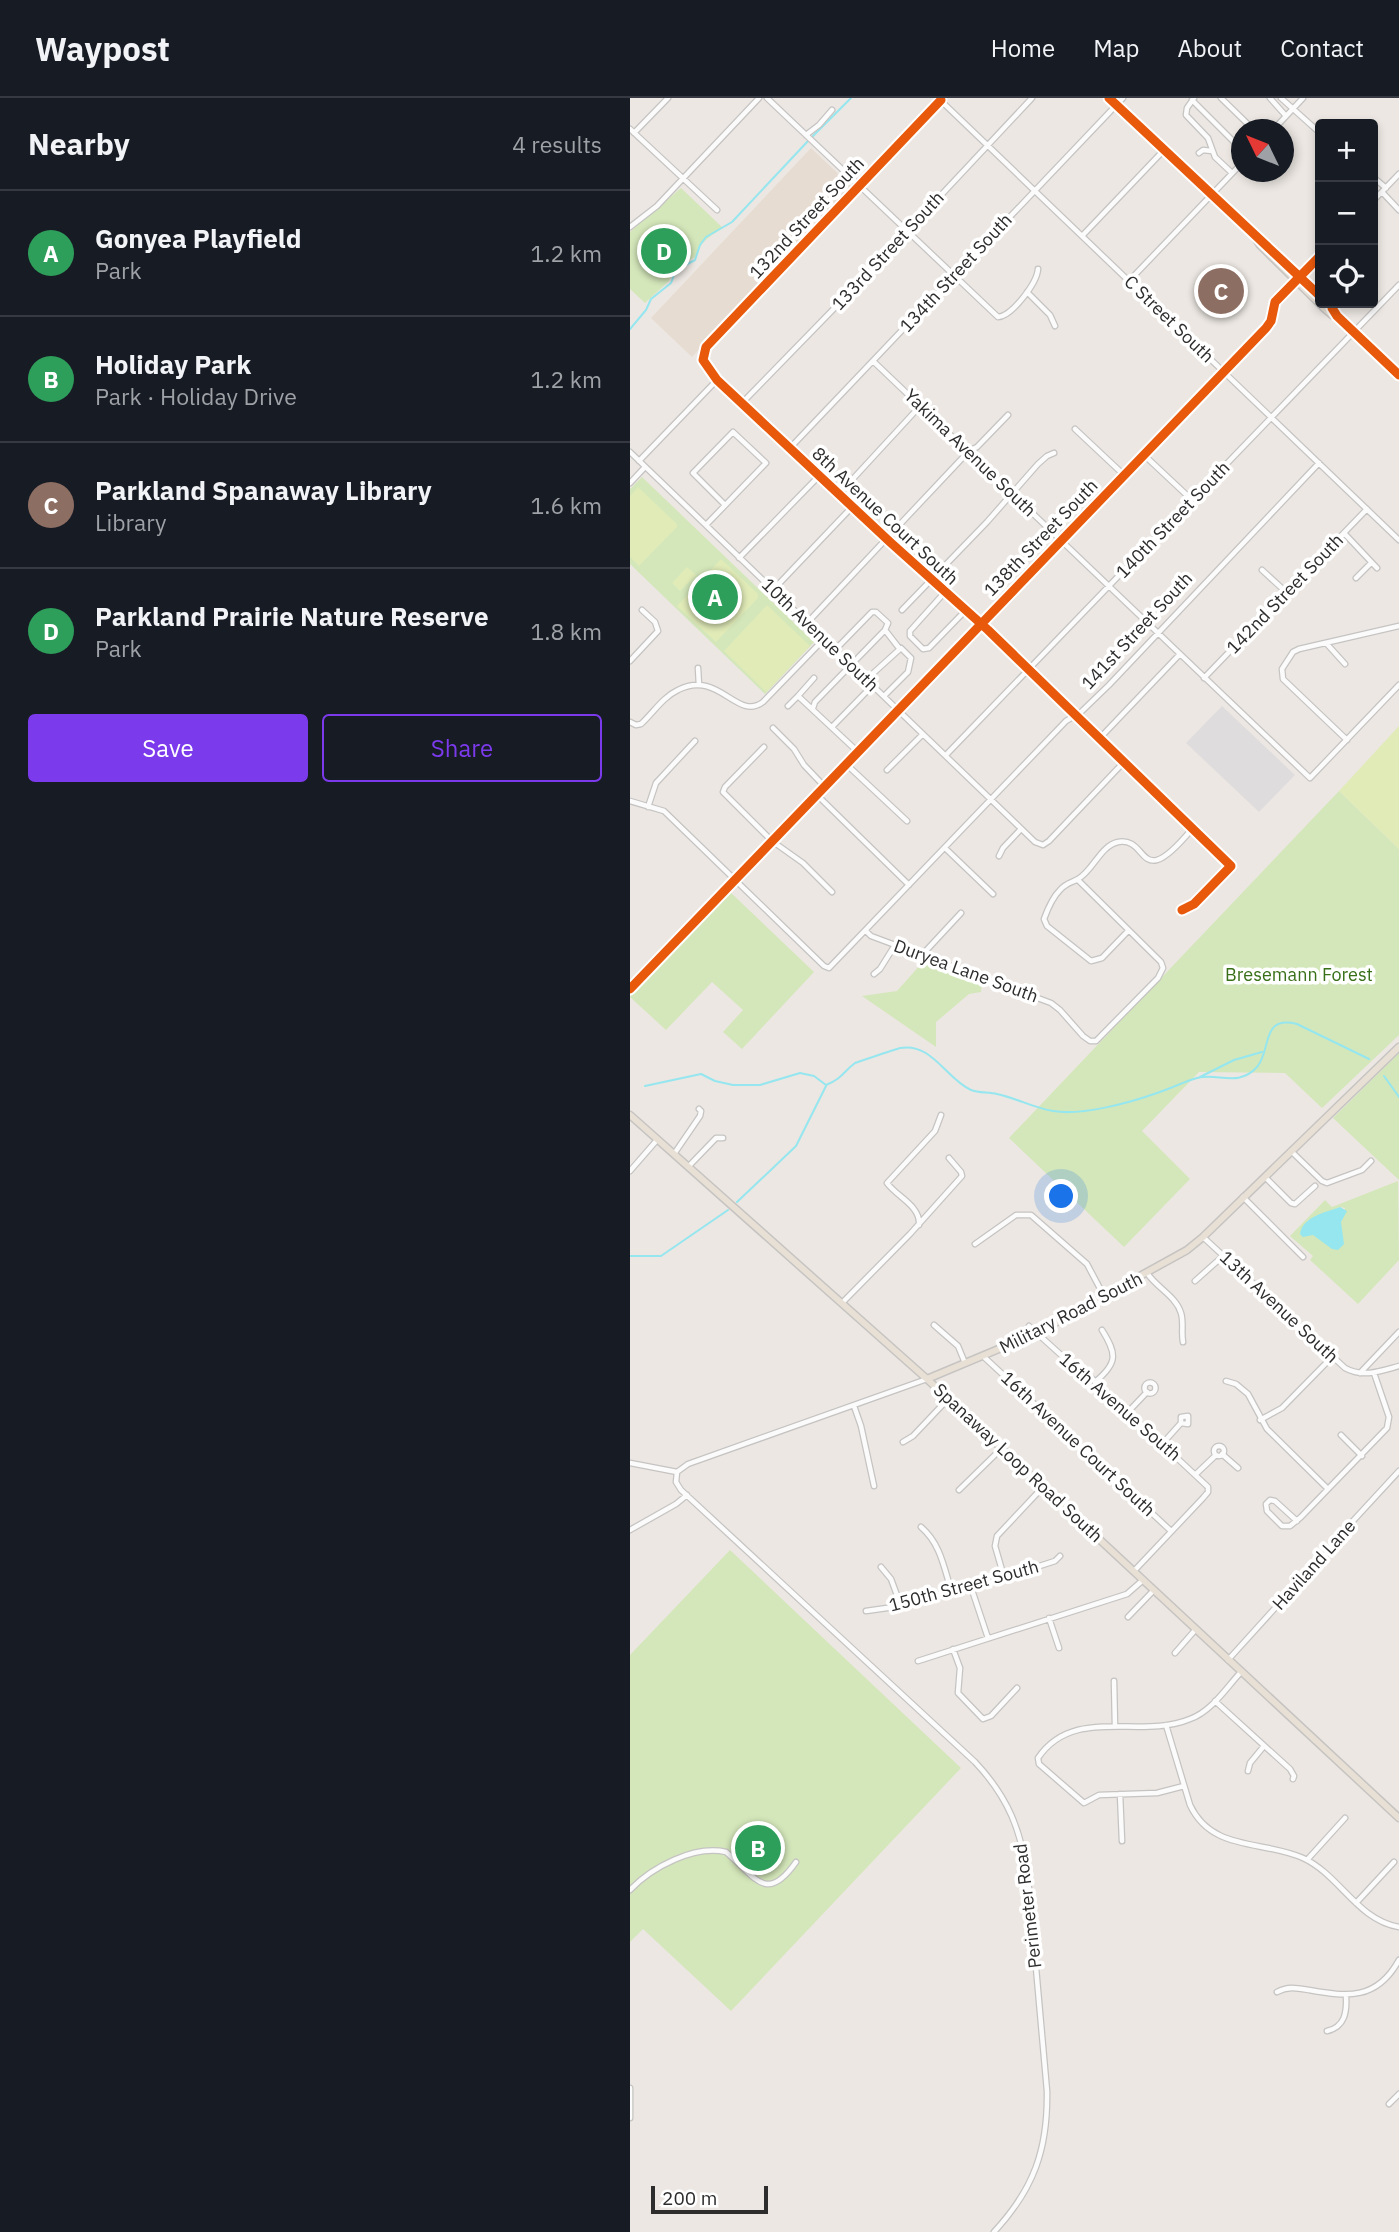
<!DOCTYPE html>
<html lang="en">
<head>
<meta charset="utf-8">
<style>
	:root { --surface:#171b24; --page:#20242c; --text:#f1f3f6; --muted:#9ea1a6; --line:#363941; --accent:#7c3aed }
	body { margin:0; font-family:"IBM Plex Sans",sans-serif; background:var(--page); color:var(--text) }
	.controls { position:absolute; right:21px; top:21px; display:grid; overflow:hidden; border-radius:7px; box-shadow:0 4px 10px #0003 }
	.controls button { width:63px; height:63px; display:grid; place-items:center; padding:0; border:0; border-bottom:2px solid var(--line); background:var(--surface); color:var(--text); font:35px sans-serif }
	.compass { position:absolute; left:601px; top:21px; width:63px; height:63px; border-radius:50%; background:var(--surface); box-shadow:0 4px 10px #0003; rotate:313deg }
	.scale { position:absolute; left:21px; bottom:18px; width:117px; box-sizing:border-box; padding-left:7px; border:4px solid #2d2d2d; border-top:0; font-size:19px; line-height:24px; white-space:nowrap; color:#2d2d2d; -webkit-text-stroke:5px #fff; paint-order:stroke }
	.you { position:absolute; left:432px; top:1099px; width:24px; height:24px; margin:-18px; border:5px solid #fff; border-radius:50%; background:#1a73e8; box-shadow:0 0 0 10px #1a73e833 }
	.badge { display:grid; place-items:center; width:46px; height:46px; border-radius:50%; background:var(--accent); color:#fff; font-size:23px; font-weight:700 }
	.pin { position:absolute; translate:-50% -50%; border:4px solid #fff; box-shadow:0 2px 7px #0006 }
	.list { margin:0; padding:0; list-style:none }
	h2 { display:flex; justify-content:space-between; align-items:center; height:91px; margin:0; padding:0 28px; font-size:30px }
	h2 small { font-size:23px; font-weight:400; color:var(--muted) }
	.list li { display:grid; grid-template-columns:46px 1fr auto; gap:21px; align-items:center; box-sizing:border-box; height:126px; padding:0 28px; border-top:2px solid var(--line) }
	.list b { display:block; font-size:26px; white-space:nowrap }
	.list p { margin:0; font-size:23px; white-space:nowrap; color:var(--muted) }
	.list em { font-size:23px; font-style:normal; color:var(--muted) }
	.actions { display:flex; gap:14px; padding:21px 28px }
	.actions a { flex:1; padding:16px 0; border:2px solid var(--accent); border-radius:7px; text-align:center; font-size:24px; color:var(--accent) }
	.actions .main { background:var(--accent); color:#fff }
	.icon { flex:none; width:38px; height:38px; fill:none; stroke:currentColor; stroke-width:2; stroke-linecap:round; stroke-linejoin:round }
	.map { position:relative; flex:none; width:769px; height:2134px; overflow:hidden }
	header { display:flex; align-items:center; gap:42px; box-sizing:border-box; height:98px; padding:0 35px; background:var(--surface); border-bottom:2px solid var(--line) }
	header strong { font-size:33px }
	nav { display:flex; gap:38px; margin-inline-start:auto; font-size:24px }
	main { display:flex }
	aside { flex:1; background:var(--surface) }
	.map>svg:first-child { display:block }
</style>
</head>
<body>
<header>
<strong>Waypost</strong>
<nav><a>Home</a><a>Map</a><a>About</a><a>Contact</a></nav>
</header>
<main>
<aside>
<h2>Nearby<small>4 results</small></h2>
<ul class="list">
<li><span class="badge" style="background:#2e9e5b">A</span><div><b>Gonyea Playfield</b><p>Park</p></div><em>1.2 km</em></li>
<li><span class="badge" style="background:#2e9e5b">B</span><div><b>Holiday Park</b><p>Park · Holiday Drive</p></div><em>1.2 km</em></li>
<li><span class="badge" style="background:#8d6e63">C</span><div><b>Parkland Spanaway Library</b><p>Library</p></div><em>1.6 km</em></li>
<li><span class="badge" style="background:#2e9e5b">D</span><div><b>Parkland Prairie Nature Reserve</b><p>Park</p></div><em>1.8 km</em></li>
</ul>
<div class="actions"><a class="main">Save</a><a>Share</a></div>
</aside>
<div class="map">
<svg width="769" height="2134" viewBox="0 0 769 2134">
	<rect width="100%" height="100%" fill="#ece7e2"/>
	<path fill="#dfdcde" d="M592 608 665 677 629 714 556 645Z"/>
	<path fill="#e7dcd1" d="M181 50 222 89 62 259 21 220Z"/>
	<path fill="#d4e7ba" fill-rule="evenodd" d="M51 90 93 130C79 139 71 143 65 159L45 170 39 183 15 205 0 191V134Z
		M12 379 184 544 135 596 0 466V391Z
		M709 693 769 751V937L692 1010 655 975 569 974 512 1033 560 1081 494 1149 379 1040Z
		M99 793 184 874 112 951 93 934 113 912 82 884 36 932 0 899Z
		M292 861 352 884 351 894 339 896 306 924V949L232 898 267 893 291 866Z
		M769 955V1082L703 1020Z
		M768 1083 769 1162 728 1206 680 1162 683 1158 660 1138 695 1102 702 1109ZM710 1109 715 1110 711 1124 691 1142 683 1137 677 1123Z
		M100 1452 331 1670 101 1913 13 1831 0 1844V1557Z"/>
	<path fill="#e0ebb8" d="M8 389 47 426V429L9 468 0 459V398Z
		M91 461 128 496V500L86 544 47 508Z
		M57 469 66 477 50 493 42 485Z
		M137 507 180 548 136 594 94 553Z
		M769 628V751L709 693Z"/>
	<path fill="#95e6ef" d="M710 1109 717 1113 711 1124 714 1146 708 1152 702 1151 683 1137 673 1139 670 1136C672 1119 696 1114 710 1109Z"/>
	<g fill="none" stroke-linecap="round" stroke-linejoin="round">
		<path stroke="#95e6ef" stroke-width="2" d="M182 39 221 0
			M0 231 16 212 21 201 41 185 46 172 65 162 70 147 76 139 102 124 178 43
			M754 978 769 999
			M570 979 604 962 632 954
			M15 988 71 976 85 983 103 987H130L170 975 184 978 196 987C213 980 213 974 225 965 228 964 266 951 270 950 302 944 317 982 341 992 348 995 359 994 367 996 386 1000 404 1010 423 1013 451 1018 499 1005 527 995 540 991 553 984 567 980 587 974 608 990 627 969 642 952 630 917 667 926L739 961
			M107 1104 166 1048 196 988
			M0 1158H31L98 1112"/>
		<g stroke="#c5c4c3" stroke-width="7">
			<path id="minor" d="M137 0 368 219C382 218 407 185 408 171
				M308 0 769 442
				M564 0 557 10 556 17 578 40 585 59 602 75
				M591 0 624 32
				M640 0 656 18
				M651 0 690 35
				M311 2 76 249 73 262 87 282 260 444 358 532 601 768 564 806 552 812
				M562 2 612 52
				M0 31 87 112
				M643 32 673 0
				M4 35 38 0
				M176 37 189 27 202 12
				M569 55 573 52 582 53
				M743 79 756 90
				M752 94 769 112
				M743 103 769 76
				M0 129 27 108 129 0
				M453 137 534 52
				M499 183 612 65
				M397 194 420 217 425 228
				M243 263 680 680 769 587
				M112 305 225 189 402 0
				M445 331 494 377
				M160 350 493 0
				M0 354 405 744 413 747 419 743 493 665
				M514 357 562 402
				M9 363 87 282
				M0 385 15 369
				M209 396 291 307
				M76 427 136 365 103 334 63 375 95 407
				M714 435 747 470
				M109 460 189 378
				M632 472 656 494
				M726 480 741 465
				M143 492 222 409
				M315 494 280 533V538L293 551 299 550 335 513
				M272 512 357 424 408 366 417 358 424 355
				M177 525 339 353 347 349 378 317
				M255 532 269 550
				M696 545 715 566
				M0 563 28 533 25 524 12 512
				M68 570 69 587
				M574 580 737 411
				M168 598 184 580
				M158 608 168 598 228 654
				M183 610 185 604 255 532 258 525 246 514H242L205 552
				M0 624 6 627 11 626C23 615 33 599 48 592 89 571 107 624 133 604L194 541
				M202 629 239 591V579L271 550 281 560 278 574 254 598
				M143 630 164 651 174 667 194 688
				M469 641 550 556
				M717 642 653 581 652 571 663 554 669 551 769 528
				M134 649 95 689 93 694 142 743 173 765 202 794
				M316 657 769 187
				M216 666 277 723
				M257 672 293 636
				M187 697 279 787
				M0 703 34 713 194 868 199 870 436 623 451 614 479 587 689 365
				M18 709 26 685 65 643
				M315 750 363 796
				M369 758 373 750 391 731
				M236 833 241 838 421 905 430 912 453 938 460 943H466L528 880 533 870 531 864 448 782
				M498 833 472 860 461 863 417 828 414 821C418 810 422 800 430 792 436 785 441 785 448 781 463 773 470 748 488 744 520 738 507 797 562 731
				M292 857 331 815
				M244 876 250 871 265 847
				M0 891 636 230 641 223 645 204 690 158
				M661 1053 692 1083 697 1085 732 1072 741 1063
				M44 1056 70 1018 71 1013 69 1011
				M58 1069 86 1040H93
				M0 1073 27 1042
				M635 1079 661 1105 665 1106 685 1088
				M613 1099 673 1159
				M289 1127C291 1108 267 1099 257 1085L305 1033 311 1017
				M573 1139 715 1270C733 1280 751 1273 769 1268
				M345 1146 386 1117H401L457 1166 474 1198
				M517 1175C527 1190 546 1198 551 1215 554 1225 551 1234 553 1244
				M565 1183 593 1158
				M212 1205 280 1136 332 1078 331 1074 319 1060
				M304 1227 328 1248 335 1265
				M399 1228 440 1265 455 1274 578 1389V1394L573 1400 504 1473
				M354 1259 541 1433
				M730 1275 769 1234
				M596 1283 606 1286 618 1296 637 1331 698 1391
				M465 1284C488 1265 487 1256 472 1232
				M514.5 1290a5.5 5.5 0 1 1 11 0a5.5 5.5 0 1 1-11 0Z
				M224 1308 231 1328 244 1388
				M498 1314 517 1294
				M630 1322 652 1310 702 1259
				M711 1337 732 1358
				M273 1344 283 1338 318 1301
				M533 1345 551 1325 558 1326V1318L551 1319V1325
				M584 1353a5 5 0 1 1 10 0a5 5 0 1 1-10 0Z
				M592 1356 608 1370
				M0 1365 47 1374
				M47 1374 46 1384 51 1392 345 1664C379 1700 391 1733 398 1780L417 1993C418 2051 404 2091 364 2134
				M47 1374 58 1366 297 1281
				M566 1376 586 1357
				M329 1392 372 1350
				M667 1423 645 1403 640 1402 636 1406 637 1413 652 1428H660L671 1419 757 1330 759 1319 744 1275
				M291 1429C310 1445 314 1469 321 1492
				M0 1432 46 1406 57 1397
				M251 1469 261 1481 271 1508
				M374 1479 365 1448 367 1438 413 1389
				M341 1489 358 1540
				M236 1513 271 1508 321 1492 345 1489 425 1463 430 1458
				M498 1519 524 1492
				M419 1520 429 1550
				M323 1551 330 1570 328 1595 353 1621 361 1618 387 1590
				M545 1555 566 1531
				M598 1562 675 1477 691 1463 710 1437 769 1373
				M288 1563 497 1496 513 1482
				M484 1583 485 1628
				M585 1603 660 1671 664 1678 663 1681
				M536 1627 560 1707C582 1754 633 1742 673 1760 710 1777 727 1822 769 1829
				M618 1673 620 1665 634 1648
				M554 1688 527 1695 469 1697 454 1705 409 1666 408 1660C444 1607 510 1642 560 1621 582 1613 596 1590 611 1574
				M490 1696 492 1743
				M677 1762 715 1720
				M0 1792C22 1769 64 1747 96 1754 125 1778 136 1807 166 1764
				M726 1805 764 1764
				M647 1894C658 1888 667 1890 679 1892 718 1899 747 1902 769 1862
				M697 1933C715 1929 717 1914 716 1898
				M0 1990V2020
				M759 2006 769 1996"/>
		</g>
		<g stroke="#c6c4c3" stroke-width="9">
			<path id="major" d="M479 0 690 198
				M625 139 630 147 695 211 702 217 707 218
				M697 205 707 218 769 277
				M0 1017 297 1281 769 1720
				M297 1281 407 1235 557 1152 573 1139 769 949"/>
		</g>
		<use href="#minor" stroke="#fcfbfb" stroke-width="4.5"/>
		<use href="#major" stroke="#e8e0d4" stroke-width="6"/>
		<g stroke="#fff" stroke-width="13">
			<path id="cycleway" d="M479 0 690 198
				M311 2 76 249 73 262 87 282 260 444 358 532 601 768 564 806 552 812
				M702 210 707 218 769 277
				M0 891 636 230 641 223 645 204 690 158"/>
		</g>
		<use href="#cycleway" stroke="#e8590c" stroke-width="9"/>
	</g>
	<g text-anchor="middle" stroke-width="7" stroke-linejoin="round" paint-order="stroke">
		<g font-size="18" fill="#2d2d2d" stroke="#fff">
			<text transform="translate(177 120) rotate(-47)" y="6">132nd Street South</text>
			<text transform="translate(258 153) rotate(-47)" y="6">133rd Street South</text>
			<text transform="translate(326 175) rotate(-47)" y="6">134th Street South</text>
			<text transform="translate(539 221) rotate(44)" y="6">C Street South</text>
			<text transform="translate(340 355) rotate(44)" y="6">Yakima Avenue South</text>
			<text transform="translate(255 418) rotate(43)" y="6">8th Avenue Court South</text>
			<text transform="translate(543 422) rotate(-46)" y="6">140th Street South</text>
			<text transform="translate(411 440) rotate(-46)" y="6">138th Street South</text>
			<text transform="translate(655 496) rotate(-46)" y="6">142nd Street South</text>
			<text transform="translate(507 533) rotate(-47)" y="6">141st Street South</text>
			<text transform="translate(190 537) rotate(44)" y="6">10th Avenue South</text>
			<text transform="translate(336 873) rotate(20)" y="6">Duryea Lane South</text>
			<text transform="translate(649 1209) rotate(43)" y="6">13th Avenue South</text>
			<text transform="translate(441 1215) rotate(-27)" y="6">Military Road South</text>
			<text transform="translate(490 1309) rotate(41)" y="6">16th Avenue South</text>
			<text transform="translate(448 1346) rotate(43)" y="6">16th Avenue Court South</text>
			<text transform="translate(388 1365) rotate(43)" y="6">Spanaway Loop Road South</text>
			<text transform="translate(684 1467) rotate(-48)" y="6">Haviland Lane</text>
			<text transform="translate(334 1488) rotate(-15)" y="6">150th Street South</text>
			<text transform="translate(398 1808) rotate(-97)" y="6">Perimeter Road</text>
		</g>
		<g font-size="18" fill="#386f18" stroke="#fff">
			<text x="669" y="883">Bresemann Forest</text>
		</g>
	</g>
</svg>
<div class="controls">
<button>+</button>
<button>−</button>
<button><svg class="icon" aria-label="locate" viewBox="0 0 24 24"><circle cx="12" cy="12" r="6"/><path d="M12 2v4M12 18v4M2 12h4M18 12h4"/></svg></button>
</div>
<svg class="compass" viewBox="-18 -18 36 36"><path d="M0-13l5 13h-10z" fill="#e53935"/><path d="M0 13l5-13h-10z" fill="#9ea1a6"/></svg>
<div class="scale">200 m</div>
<div class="you"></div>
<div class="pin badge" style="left:85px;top:499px;background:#2e9e5b">A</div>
<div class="pin badge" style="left:128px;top:1750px;background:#2e9e5b">B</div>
<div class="pin badge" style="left:591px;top:193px;background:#8d6e63">C</div>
<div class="pin badge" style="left:34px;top:153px;background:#2e9e5b">D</div>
</div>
</main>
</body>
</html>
